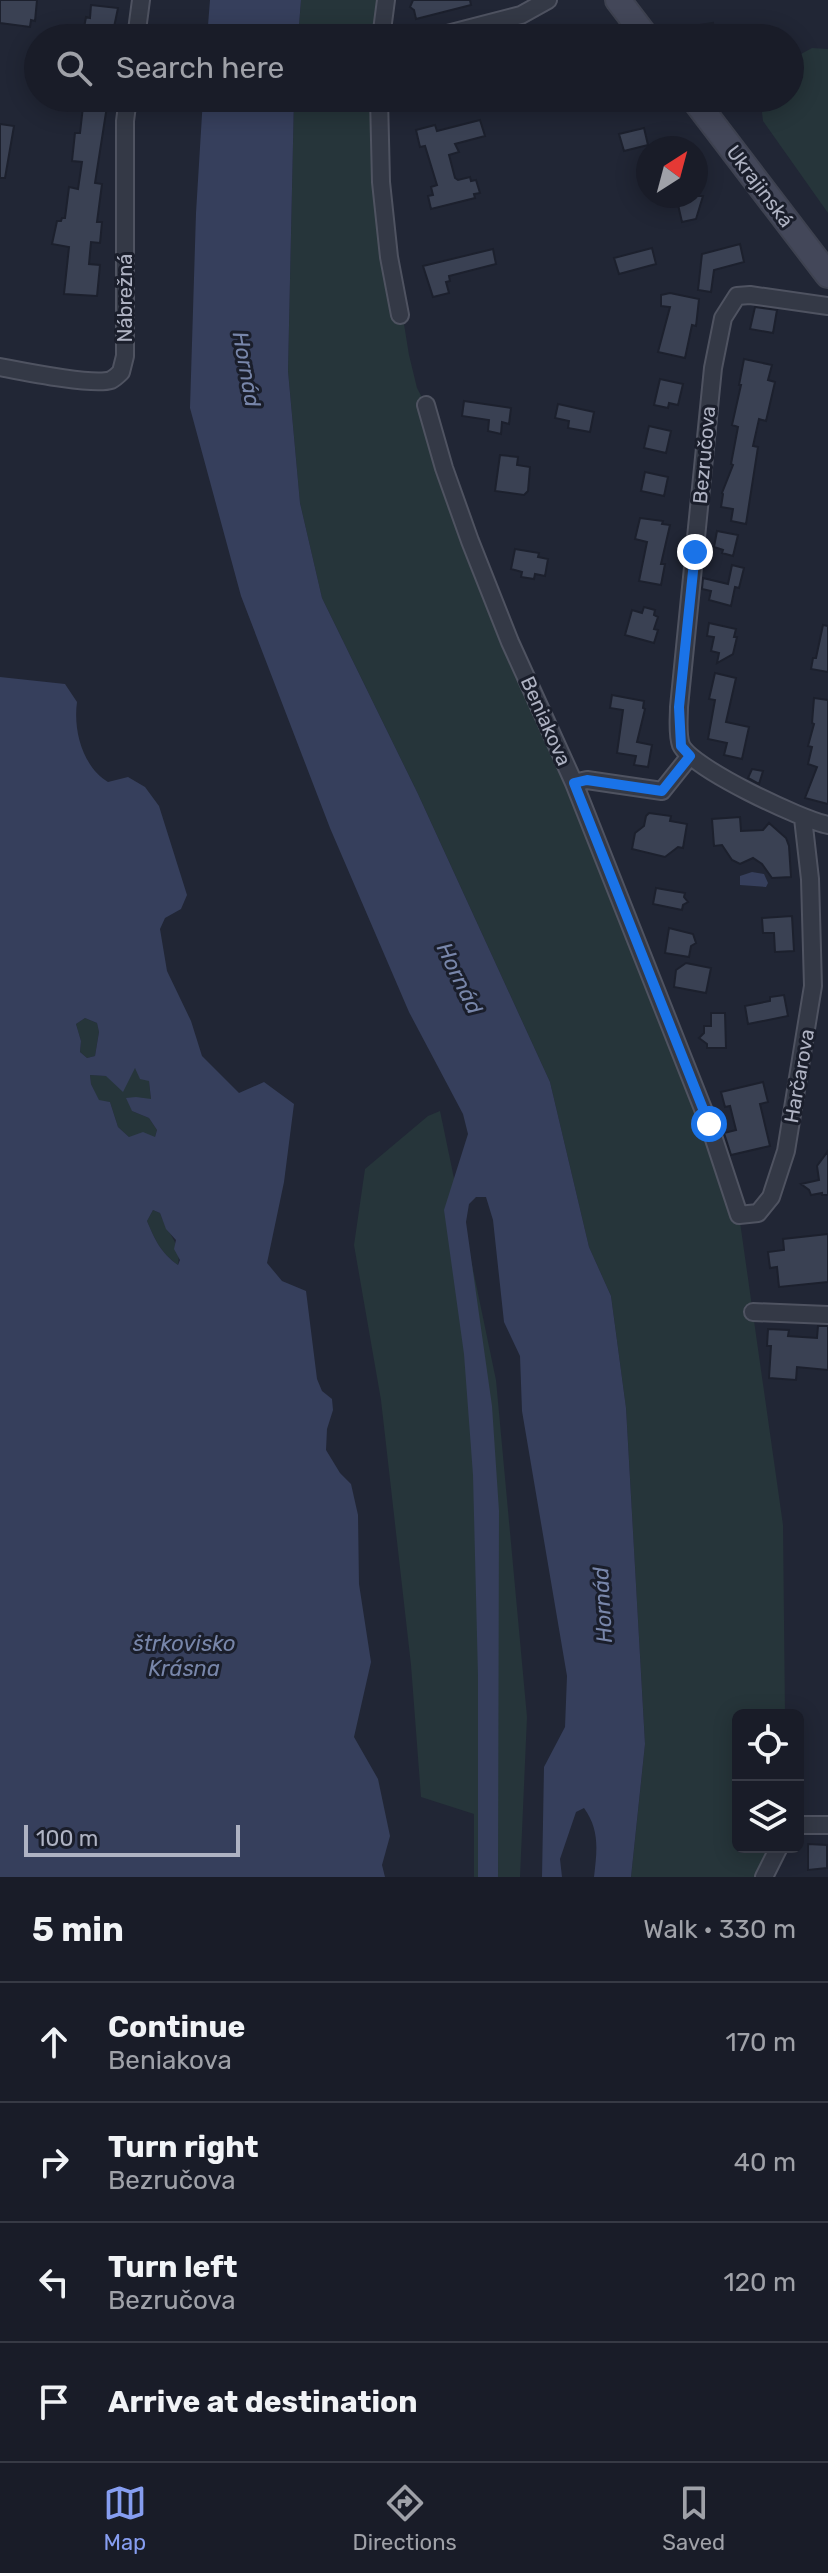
<!DOCTYPE html>
<html lang="en">
<head>
<meta charset="utf-8">
<style>
	:root { --surface:#191c28; --page:#262934; --text:#f1f3f6; --muted:#9fa1a8; --line:#373a45; --accent:#869df0 }
	body { margin:0; font-family:Rubik,sans-serif; background:var(--page); color:var(--text) }
	.controls { position:absolute; right:24px; bottom:24px; display:grid; overflow:hidden; border-radius:12px; box-shadow:0 4px 20px #0003 }
	.controls button { width:72px; height:72px; display:grid; place-items:center; padding:0; border:0; border-bottom:2px solid var(--line); background:var(--surface); color:var(--text); font:40px sans-serif }
	.compass { position:absolute; left:636px; top:136px; width:72px; height:72px; border-radius:50%; background:var(--surface); box-shadow:0 4px 20px #0003; rotate:36deg }
	.scale { position:absolute; left:24px; bottom:20px; width:216px; box-sizing:border-box; padding-left:8px; border:4px solid #afb3c3; border-top:0; font-size:22px; line-height:28px; white-space:nowrap; color:#afb3c3; -webkit-text-stroke:6px #1a1e2b; paint-order:stroke }
	.stop { position:absolute; width:24px; height:24px; margin:-18px; border:6px solid #1a73e8; border-radius:50%; background:#fff }
	.stop.end { background:#1a73e8; border-color:#fff; box-shadow:0 2px 8px #0008 }
	.list { margin:0; padding:0; list-style:none }
	h2 { display:flex; justify-content:space-between; align-items:center; height:104px; margin:0; padding:0 32px; font-size:34px }
	h2 small { font-size:26px; font-weight:400; color:var(--muted) }
	.list li { display:grid; grid-template-columns:52px 1fr auto; gap:24px; align-items:center; box-sizing:border-box; height:120px; padding:0 32px; border-top:2px solid var(--line) }
	.list b { display:block; font-size:30px; white-space:nowrap }
	.list p { margin:0; font-size:26px; white-space:nowrap; color:var(--muted) }
	.list em { font-size:26px; font-style:normal; color:var(--muted) }
	.icon { flex:none; width:44px; height:44px; fill:none; stroke:currentColor; stroke-width:2; stroke-linecap:round; stroke-linejoin:round }
	.map { position:relative; flex:none; width:828px; height:1877px; overflow:hidden }
	.search { position:absolute; background:var(--surface); box-shadow:0 4px 20px #0003; left:24px; right:24px; top:24px; height:88px; display:flex; align-items:center; gap:20px; box-sizing:border-box; padding:0 28px; border-radius:44px; color:var(--muted); font-size:30px }
	.sheet { height:584px; background:var(--surface) }
	nav { display:flex; justify-content:space-around; align-items:center; box-sizing:border-box; height:112px; border-top:2px solid var(--line); background:var(--surface); font-size:22px; color:var(--muted) }
	nav a { display:grid; justify-items:center; gap:4px }
	nav .on { color:var(--accent) }
	.map>svg:first-child { display:block }
</style>
</head>
<body>
<div class="map">
<svg width="828" height="1877" viewBox="0 0 828 1877">
	<rect width="100%" height="100%" fill="#212635"/>
	<path fill="#26353a" d="M301 0H386L381 38H298Z
		M812 48 828 49V213L763 121 761 104 763 98H790V60Z
		M294 98H379L381 182 409 355 417 388 426 405 444 469 739 1215 783 1525 785 1715H738V1847H779L764 1877H631L645 1744 626 1408 611 1296 589 1247 550 1082 418 794 322 598 300 503 288 371Z
		M85 1018 97 1023 99 1032 95 1056 87 1058 80 1052 81 1041 76 1024Z
		M135 1068 149 1081 151 1100 132 1111 149 1118 157 1130 155 1137 130 1138 118 1127 110 1102 99 1101 91 1084 90 1075 107 1076Z
		M440 1111 496 1380 527 1717 520 1877H474V1814L421 1797 411 1665 381 1400 354 1245 365 1169 428 1116Z
		M153 1210 160 1213C166 1232 182 1243 178 1265 161 1253 155 1240 147 1221Z"/>
	<path fill="#363f5c" fill-rule="evenodd" d="M210 0H301L298 38H207Z
		M203 98H294L288 371 300 503 322 598 418 794 550 1082 589 1247 611 1296 626 1408 645 1744 631 1877H594C597 1851 600 1830 584 1808L576 1812 560 1859 562 1877H542L544 1767 565 1727 567 1676 522 1411 520 1356 504 1322 493 1220 486 1197H476L469 1204 466 1222 492 1406 499 1511 498 1877H478V1676L473 1475 464 1354 444 1210 468 1134 463 1114 409 1012 330 828 241 596 190 408 196 213Z
		M0 677 65 684 77 702C73 731 83 767 108 782L128 777 145 787 159 806 187 895 181 909 165 918 160 929 167 971 191 1021 202 1056 239 1093 264 1082 294 1104 284 1182 267 1263 282 1281 306 1291 317 1379 322 1391 332 1399 333 1410 327 1429 326 1450 340 1473 351 1484 358 1515 359 1584 371 1662 354 1737 378 1779 390 1836 382 1865 385 1877H0ZM85 1018 97 1023 99 1032 95 1056 87 1058 80 1052 81 1041 76 1024ZM135 1068 140 1079 149 1081 151 1099 136 1097 126 1098 132 1111 149 1118 157 1130 155 1137 143 1132 129 1137 118 1127 110 1102 99 1100 91 1084 90 1075 106 1076 123 1092ZM153 1210 160 1213 166 1229 176 1240 174 1249 180 1260 178 1265C161 1253 155 1240 147 1221Z
		M752 872 764 874 768 883 766 887 740 885V876Z"/>
	<path fill="#3a4153" stroke="#1c202d" stroke-width="2" d="M0 0H37L35 21 31 20 30 27 0 23Z
		M413 0H470L471 5 416 19 414 10 410 7Z
		M91 5 118 8 113 32 84 28 86 17 90 18Z
		M713 23 716 38H695L693 26Z
		M84 98H106L107 106 95 183 102 184 97 222H102L100 243 91 242 89 264 100 265 97 296 64 294 69 247 52 244 57 221H61L62 218H65L69 187 78 189 82 162 72 161 75 133H80Z
		M480 120 485 136 455 144 459 152 449 155 455 178 458 180 470 177 471 181 476 180 480 193 474 194 475 198 431 209 428 196 433 195 431 187 437 185 425 146 420 147 416 130 435 125 437 131Z
		M0 124 14 126 5 178H0Z
		M644 128 648 145 624 151 619 134Z
		M676 196H703L696 219 682 222Z
		M740 244 744 262 714 270 711 292 698 290 702 254Z
		M652 248 656 264 619 274 614 258Z
		M493 249 496 264 449 276 450 281 446 282 449 293 433 297 423 266Z
		M670 293 699 299 696 326 692 325 685 358 658 352 670 307 661 306V295Z
		M755 307 777 310 773 333 750 329Z
		M744 359 772 365 768 380 775 382 766 421 759 419 753 446 758 447 746 524 731 521 733 509 721 507 723 494 722 493 733 465 731 464 738 427 732 425 741 385H739Z
		M660 379 683 384 678 405 669 403 668 408 654 405Z
		M464 401 511 408 509 424 502 422 501 434 488 431 489 420 462 416Z
		M558 404 594 412 590 432 568 428 569 421 555 418Z
		M649 426 671 431 666 453 644 448Z
		M500 455 518 457 517 465 530 467 528 491 524 495 495 491Z
		M645 472 668 477 664 496 641 491Z
		M640 518 663 521 662 524 670 525 661 564H665L661 585 639 581 647 542 635 539Z
		M717 531 738 535 733 556 722 553 723 550 714 547Z
		M515 549 539 553 538 557 548 559 545 576 535 574 534 579 521 577 522 572 511 569Z
		M732 565 744 568 739 588 735 587 731 606 709 600 711 591 702 589 703 578 728 584Z
		M644 607 655 610 654 615 658 617 654 629 658 630 654 643 625 635 632 610 642 613Z
		M709 623 736 629 734 637H737L733 654 717 663 719 653 711 651 714 637 707 636Z
		M823 625 828 626V672L811 669 813 658H816Z
		M715 673 736 678 726 722 749 727 742 759 724 755 727 743 708 739 715 700 709 699Z
		M612 695 644 701 643 708 645 709 637 742 652 745 648 767 634 765 636 756 617 753 623 710 610 708Z
		M814 698 828 700V804L805 798 817 767 808 764 812 747 808 746 814 724 812 723Z
		M752 769 763 771 759 784 748 778Z
		M649 813 671 816 670 821 687 824 683 848 678 847 665 857 632 849 635 833 644 826 646 816Z
		M740 817 741 831 763 830 769 823 786 838 789 846 791 877 772 878 762 864 753 858 740 864 732 860 722 845 714 846 712 819Z
		M656 888 685 893 684 897 688 902 683 905 682 910 653 904Z
		M792 916 794 951 775 952 774 933H763L762 918Z
		M669 928 693 934 696 943 691 946 689 957 665 953Z
		M686 963 711 968 706 993 674 987 676 970Z
		M784 995 788 1016 748 1024 745 1006 770 1001V997Z
		M711 1013H725L726 1048H707V1044L699 1038 704 1033V1026H711Z
		M763 1082 768 1102 760 1104 770 1146 731 1155 724 1133 736 1130 730 1106 725 1107 721 1092Z
		M828 1151V1195H822V1193L811 1195 809 1190 801 1184 819 1180 817 1166Z
		M828 1234V1282L779 1287 777 1267 770 1268 768 1252 784 1250 783 1239Z
		M818 1326H828V1370L797 1367 796 1380 769 1378 771 1346H767L768 1329 789 1330 788 1336 817 1338Z
		M808 1844 827 1845V1868L808 1870Z"/>
	<g fill="none" stroke-linecap="round" stroke-linejoin="round">
		<g stroke="#4f5361" stroke-width="20">
			<path id="street" d="M136 38 141 0
				M381 38 386 0
				M432 38 521 15 548 0
				M379 98 381 182 389 257 400 315
				M828 306 750 295 737 296 723 318 713 368 679 707C679 718 677 734 681 745 691 768 802 820 828 825
				M0 367C21 371 93 386 111 380 115 378 117 376 121 372L125 356V121L128 98
				M426 405 444 468 470 541 510 642 574 783 709 1124 739 1215 758 1213 771 1197 786 1151 813 986 810 879 803 818
				M574 783 587 780 662 791 690 756
				M753 1312 828 1315
				M798 1825H828
				M764 1877 779 1847"/>
		</g>
		<g stroke="#3e4250" stroke-width="28">
			<path id="secondary" d="M618 0 647 38
				M693 98 828 275"/>
		</g>
		<use href="#street" stroke="#343946" stroke-width="16"/>
		<use href="#secondary" stroke="#434759" stroke-width="24"/>
	</g>
	<g fill="none" stroke-linecap="round" stroke-linejoin="round">
		<path stroke="#1a73e8" stroke-width="10" d="M695 552 679 707 681 746 690 756 662 791 587 780 574 783 709 1124"/>
	</g>
	<g text-anchor="middle" stroke-width="6" stroke-linejoin="round" paint-order="stroke">
		<g font-size="20" fill="#afb3c3" stroke="#1a1e2b">
			<text transform="translate(760 186) rotate(53)" y="7">Ukrajinská</text>
			<text transform="translate(125 298) rotate(-90)" y="7">Nábrežná</text>
			<text transform="translate(704 455) rotate(-85)" y="7">Bezručova</text>
			<text transform="translate(546 721) rotate(66)" y="7">Beniakova</text>
			<text transform="translate(799 1076) rotate(-80)" y="7">Harčarova</text>
		</g>
		<g font-size="22" font-style="italic" fill="#7886aa" stroke="#1a1e2b">
			<text transform="translate(247 369) rotate(80)" y="8">Hornád</text>
			<text transform="translate(460 978) rotate(64)" y="8">Hornád</text>
			<text transform="translate(602 1605) rotate(-93)" y="8">Hornád</text>
			<text x="184" y="1651">štrkovisko<tspan x="184" dy="25">Krásna</tspan></text>
		</g>
	</g>
</svg>
<div class="controls">
<button><svg class="icon" aria-label="locate" viewBox="0 0 24 24"><circle cx="12" cy="12" r="6"/><path d="M12 2v4M12 18v4M2 12h4M18 12h4"/></svg></button>
<button><svg class="icon" aria-label="layers" viewBox="0 0 24 24"><path d="M12 4l9 5-9 5-9-5zM3 14l9 5 9-5"/></svg></button>
</div>
<svg class="compass" viewBox="-18 -18 36 36"><path d="M0-13l5 13h-10z" fill="#e53935"/><path d="M0 13l5-13h-10z" fill="#9fa1a8"/></svg>
<div class="scale">100 m</div>
<div class="stop" style="left:709px;top:1124px"></div>
<div class="stop end" style="left:695px;top:552px"></div>
<div class="search"><svg class="icon" aria-label="search" viewBox="0 0 24 24"><circle cx="10" cy="10" r="6"/><path d="M15 15l6 6"/></svg>Search here</div>
</div>
<section class="sheet">
<h2>5 min<small>Walk · 330 m</small></h2>
<ul class="list">
<li><svg class="icon" aria-label="ahead" viewBox="0 0 24 24"><path d="M12 20V5M6 11l6-6 6 6"/></svg><div><b>Continue</b><p>Beniakova</p></div><em>170 m</em></li>
<li><svg class="icon" aria-label="right" viewBox="0 0 24 24"><path d="M7 20v-9h11M14 6l5 5-5 5"/></svg><div><b>Turn right</b><p>Bezručova</p></div><em>40 m</em></li>
<li><svg class="icon" aria-label="left" viewBox="0 0 24 24"><path d="M17 20v-9H6M10 6l-5 5 5 5"/></svg><div><b>Turn left</b><p>Bezručova</p></div><em>120 m</em></li>
<li><svg class="icon" aria-label="arrive" viewBox="0 0 24 24"><path d="M6 21V4h12l-3 4 3 4H6"/></svg><div><b>Arrive at destination</b></div></li>
</ul>
</section>
<nav>
<a class="on"><svg class="icon" aria-label="map" viewBox="0 0 24 24"><path d="M3 6l6-2 6 2 6-2v14l-6 2-6-2-6 2zM9 4v14M15 6v14"/></svg>Map</a>
<a><svg class="icon" aria-label="directions" viewBox="0 0 24 24"><path d="M12 3l9 9-9 9-9-9zM9 14v-3h6M13 9l2 2-2 2"/></svg>Directions</a>
<a><svg class="icon" aria-label="saved" viewBox="0 0 24 24"><path d="M7 4h10v16l-5-4-5 4z"/></svg>Saved</a>
</nav>
</body>
</html>
